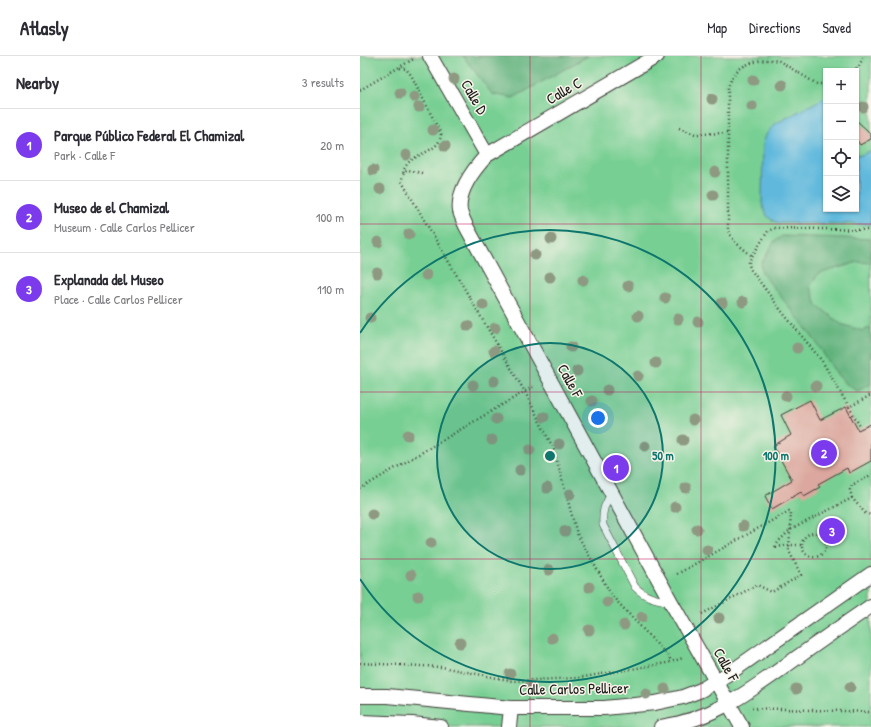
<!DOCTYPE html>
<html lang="en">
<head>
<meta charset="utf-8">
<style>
	:root { --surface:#fff; --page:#f2f2f3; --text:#2b2b33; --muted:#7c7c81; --line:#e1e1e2; --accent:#7c3aed }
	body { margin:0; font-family:"Patrick Hand",sans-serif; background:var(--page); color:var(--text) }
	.controls { position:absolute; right:12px; top:12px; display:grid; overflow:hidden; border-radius:0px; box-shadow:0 1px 3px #0004 }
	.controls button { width:36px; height:36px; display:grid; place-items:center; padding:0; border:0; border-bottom:1px solid var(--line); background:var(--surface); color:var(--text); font:20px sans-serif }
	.you { position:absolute; left:238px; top:362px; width:14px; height:14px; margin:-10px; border:3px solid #fff; border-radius:50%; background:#1a73e8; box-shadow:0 0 0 6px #1a73e833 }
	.badge { display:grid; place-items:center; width:26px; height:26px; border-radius:50%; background:var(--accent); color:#fff; font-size:13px; font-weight:700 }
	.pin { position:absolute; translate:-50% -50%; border:2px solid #fff; box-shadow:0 1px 4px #0006 }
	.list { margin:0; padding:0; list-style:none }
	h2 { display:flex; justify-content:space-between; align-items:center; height:52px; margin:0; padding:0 16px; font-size:17px }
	h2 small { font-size:13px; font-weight:400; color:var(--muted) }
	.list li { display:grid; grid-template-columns:26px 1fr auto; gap:12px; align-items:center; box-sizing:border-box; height:72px; padding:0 16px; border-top:1px solid var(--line) }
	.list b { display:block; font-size:15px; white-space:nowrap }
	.list p { margin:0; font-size:13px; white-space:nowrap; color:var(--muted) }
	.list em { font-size:13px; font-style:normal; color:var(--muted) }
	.icon { flex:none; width:22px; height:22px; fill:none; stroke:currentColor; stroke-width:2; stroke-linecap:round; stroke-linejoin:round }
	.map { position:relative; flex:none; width:511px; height:671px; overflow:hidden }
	header { display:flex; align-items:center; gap:24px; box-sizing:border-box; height:56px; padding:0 20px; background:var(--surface); border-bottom:1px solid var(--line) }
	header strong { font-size:19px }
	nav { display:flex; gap:22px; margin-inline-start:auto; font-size:14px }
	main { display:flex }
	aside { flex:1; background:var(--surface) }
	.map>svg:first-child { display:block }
</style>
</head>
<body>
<header>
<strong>Atlasly</strong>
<nav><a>Map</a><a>Directions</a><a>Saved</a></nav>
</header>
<main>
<aside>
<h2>Nearby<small>3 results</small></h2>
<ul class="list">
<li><span class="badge">1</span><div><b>Parque Público Federal El Chamizal</b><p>Park · Calle F</p></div><em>20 m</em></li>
<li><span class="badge">2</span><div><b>Museo de el Chamizal</b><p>Museum · Calle Carlos Pellicer</p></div><em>100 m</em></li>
<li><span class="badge">3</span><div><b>Explanada del Museo</b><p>Place · Calle Carlos Pellicer</p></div><em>110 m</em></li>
</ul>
</aside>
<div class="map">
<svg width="511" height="671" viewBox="0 0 511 671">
	<rect width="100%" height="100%" fill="#f7f3e8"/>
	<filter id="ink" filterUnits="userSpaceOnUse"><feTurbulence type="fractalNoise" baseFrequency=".025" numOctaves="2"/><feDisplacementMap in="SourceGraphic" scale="8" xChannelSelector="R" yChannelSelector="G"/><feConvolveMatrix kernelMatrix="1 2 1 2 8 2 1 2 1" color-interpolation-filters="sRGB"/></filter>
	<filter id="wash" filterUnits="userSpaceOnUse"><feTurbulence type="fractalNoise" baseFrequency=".012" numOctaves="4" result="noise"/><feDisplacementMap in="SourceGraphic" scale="16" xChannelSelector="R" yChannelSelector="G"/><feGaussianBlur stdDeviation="0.9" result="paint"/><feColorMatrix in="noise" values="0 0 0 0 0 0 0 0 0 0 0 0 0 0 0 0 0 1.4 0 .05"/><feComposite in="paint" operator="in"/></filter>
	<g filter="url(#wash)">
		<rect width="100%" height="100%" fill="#f3e4cc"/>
		<path fill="#77cf93" stroke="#4a7658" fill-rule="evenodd" d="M0 0H511V671H0ZM466 15H496V153H466Z"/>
		<path fill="#61b27d" stroke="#3e674c" d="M103 0H228L153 42 132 38Z
			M422 180 511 183V207L498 206 458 218 450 231 457 249 481 268 503 275 511 271V328L498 335C476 326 467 300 453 282 437 260 419 239 402 217L401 208 414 186Z"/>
		<path fill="#60b9dd" stroke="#3e6a7c" d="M466 41V153H496V99H502L511 94V168L419 167C408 164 405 158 402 147L403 89C404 80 409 74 415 68Z"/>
		<g id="blocks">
			<path fill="#dba79e" d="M496 64 508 75 511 80V83L500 89 496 83Z
				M450 344 460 364 486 351 498 374 511 368V405L489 417 487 412 458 428 460 431 444 440 441 436 412 453 405 440 432 424 413 390 431 379 421 359Z"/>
		</g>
	</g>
	<g filter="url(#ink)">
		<use href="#blocks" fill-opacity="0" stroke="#3c3a36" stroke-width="1"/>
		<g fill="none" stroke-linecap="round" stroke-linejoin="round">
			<g stroke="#3c3a36" stroke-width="8">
				<path id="lane" d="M252 437C244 449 242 455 243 469L275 531C286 542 296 543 310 546"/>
			</g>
			<g stroke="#3c3a36" stroke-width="16">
				<path id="street" d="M70 0 127 99
					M297 0 127 99C114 113 97 135 100 155 101 160 104 165 106 170L311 546 382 671
					M0 640H27L151 652H244L295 647 323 641 341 634 371 616 511 518
					M0 666 52 668 81 671
					M149 671 151 652
					M301 671C353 663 387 637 428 608 456 588 483 569 511 550"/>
			</g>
			<path stroke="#3c3a36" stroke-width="2.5" stroke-dasharray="1 3" stroke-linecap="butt" d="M40 12 46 13 51 19 81 78C80 100 45 95 43 119
				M493 15 499 10 504 0
				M0 34 55 2
				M319 72 335 78 369 77
				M62 117 48 114C43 117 42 120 42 126L165 336 194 394 217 478 252 540 309 601 311 605
				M511 174 415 172 408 175 389 205V209L391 214 423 257 462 305 489 351 511 339
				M391 199 375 186 368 175V31C370 27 372 20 376 16 386 6 405 2 419 5L457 28H466
				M489 351 501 372
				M0 433 174 330
				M492 442 490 434 492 429 511 419
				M442 489a12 12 0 1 1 24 0a12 12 0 1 1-24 0Z
				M415 491 419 485 430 474 492 442 505 457 511 459
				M416 491 429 489H442
				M317 518 429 455 431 456 429 495 441 519 412 536 397 529 340 559
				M0 607 82 611 152 625 218 622 307 607 323 602
				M392 652 511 656"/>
			<use href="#lane" stroke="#fff" stroke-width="7"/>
			<use href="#street" stroke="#fff" stroke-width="14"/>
		</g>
		<g fill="#8e9982">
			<circle cx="94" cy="23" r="5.5"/>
			<circle cx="393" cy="24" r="5.5"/>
			<circle cx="422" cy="29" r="5.5"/>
			<circle cx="40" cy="37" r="5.5"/>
			<circle cx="54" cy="41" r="5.5"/>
			<circle cx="352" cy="43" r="5.5"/>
			<circle cx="392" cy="50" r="5.5"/>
			<circle cx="59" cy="51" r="5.5"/>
			<circle cx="503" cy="51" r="5.5"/>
			<circle cx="73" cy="74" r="5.5"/>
			<circle cx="85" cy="90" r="5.5"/>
			<circle cx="46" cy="99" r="5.5"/>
			<circle cx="13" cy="114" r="5.5"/>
			<circle cx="355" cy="116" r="5.5"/>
			<circle cx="20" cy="133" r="5.5"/>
			<circle cx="353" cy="139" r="5.5"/>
			<circle cx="49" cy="178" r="5.5"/>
			<circle cx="191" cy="183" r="5.5"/>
			<circle cx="18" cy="186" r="5.5"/>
			<circle cx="175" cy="199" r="5.5"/>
			<circle cx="17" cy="217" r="5.5"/>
			<circle cx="66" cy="219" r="5.5"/>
			<circle cx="190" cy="221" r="5.5"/>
			<circle cx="223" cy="224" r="5.5"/>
			<circle cx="268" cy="230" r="5.5"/>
			<circle cx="305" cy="242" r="5.5"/>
			<circle cx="383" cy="246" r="5.5"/>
			<circle cx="362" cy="247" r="5.5"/>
			<circle cx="123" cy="249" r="5.5"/>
			<circle cx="278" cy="260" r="5.5"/>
			<circle cx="10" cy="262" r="5.5"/>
			<circle cx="318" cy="263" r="5.5"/>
			<circle cx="338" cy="266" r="5.5"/>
			<circle cx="108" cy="270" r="5.5"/>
			<circle cx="135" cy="272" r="5.5"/>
			<circle cx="211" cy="291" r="5.5"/>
			<circle cx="437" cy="292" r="5.5"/>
			<circle cx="134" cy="295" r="5.5"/>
			<circle cx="296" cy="307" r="5.5"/>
			<circle cx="217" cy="315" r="5.5"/>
			<circle cx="278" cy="320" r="5.5"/>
			<circle cx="134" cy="325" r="5.5"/>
			<circle cx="113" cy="329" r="5.5"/>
			<circle cx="456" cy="330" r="5.5"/>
			<circle cx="247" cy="334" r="5.5"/>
			<circle cx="426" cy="340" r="5.5"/>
			<circle cx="232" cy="345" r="5.5"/>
			<circle cx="184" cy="361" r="5.5"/>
			<circle cx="136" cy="363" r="5.5"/>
			<circle cx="333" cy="364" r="5.5"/>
			<circle cx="48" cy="379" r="5.5"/>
			<circle cx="132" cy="384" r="5.5"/>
			<circle cx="323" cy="384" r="5.5"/>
			<circle cx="199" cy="388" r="5.5"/>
			<circle cx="285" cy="390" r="5.5"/>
			<circle cx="170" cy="394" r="5.5"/>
			<circle cx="160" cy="414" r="5.5"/>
			<circle cx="187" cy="432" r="5.5"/>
			<circle cx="326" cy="432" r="5.5"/>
			<circle cx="210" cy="438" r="5.5"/>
			<circle cx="315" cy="451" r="5.5"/>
			<circle cx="12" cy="458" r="5.5"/>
			<circle cx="383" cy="470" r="5.5"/>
			<circle cx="337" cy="473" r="5.5"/>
			<circle cx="205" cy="475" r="5.5"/>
			<circle cx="71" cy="487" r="5.5"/>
			<circle cx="347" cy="494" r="5.5"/>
			<circle cx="189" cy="514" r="5.5"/>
			<circle cx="51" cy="519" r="5.5"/>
			<circle cx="229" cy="531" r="5.5"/>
			<circle cx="58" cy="540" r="5.5"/>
			<circle cx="247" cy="546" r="5.5"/>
			<circle cx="282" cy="561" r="5.5"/>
			<circle cx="359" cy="562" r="5.5"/>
			<circle cx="264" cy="569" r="5.5"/>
			<circle cx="229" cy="574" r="5.5"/>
			<circle cx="192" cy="582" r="5.5"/>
			<circle cx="100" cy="587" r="5.5"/>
			<circle cx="150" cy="618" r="5.5"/>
			<circle cx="170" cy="629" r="5.5"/>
			<circle cx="490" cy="631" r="5.5"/>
			<circle cx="305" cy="633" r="5.5"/>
			<circle cx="436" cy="633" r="5.5"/>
			<circle cx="286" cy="638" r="5.5"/>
		</g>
	</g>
	<path fill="none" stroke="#c2185b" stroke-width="1" stroke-opacity="0.55" d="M170 0V671M341 0V671M0 168H511M0 336H511M0 503H511"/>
	<circle cx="190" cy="400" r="113" fill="#0f766e" fill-opacity=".12"/>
	<g fill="none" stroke="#0f766e" stroke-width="2">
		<circle cx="190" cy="400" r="113"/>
		<path d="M0 277A226 226 0 1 1 0 523"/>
	</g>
	<g text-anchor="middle" stroke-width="3" stroke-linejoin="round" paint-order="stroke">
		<g font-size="15" fill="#1c1c1c" stroke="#f7f3e8">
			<text transform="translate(204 35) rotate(-30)" y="5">Calle C</text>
			<text transform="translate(114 41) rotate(60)" y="5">Calle D</text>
			<text transform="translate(210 325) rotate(61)" y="5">Calle F</text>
			<text transform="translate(366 609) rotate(61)" y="5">Calle F</text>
			<text transform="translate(214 633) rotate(-1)" y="5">Calle Carlos Pellicer</text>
		</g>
	</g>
	<circle cx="190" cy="400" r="6" fill="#0f766e" stroke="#f7f3e8" stroke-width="2"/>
	<g font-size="12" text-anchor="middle" font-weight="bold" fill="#0f766e" stroke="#f7f3e8" stroke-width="3" stroke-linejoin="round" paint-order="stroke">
		<text x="303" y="404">50 m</text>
		<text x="416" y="404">100 m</text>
	</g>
</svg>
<div class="controls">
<button>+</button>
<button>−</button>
<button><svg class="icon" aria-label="locate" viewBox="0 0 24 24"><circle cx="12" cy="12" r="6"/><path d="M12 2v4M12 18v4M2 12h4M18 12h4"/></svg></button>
<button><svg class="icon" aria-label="layers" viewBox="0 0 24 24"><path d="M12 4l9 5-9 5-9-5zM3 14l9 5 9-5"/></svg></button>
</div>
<div class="you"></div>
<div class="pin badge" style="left:256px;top:412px">1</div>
<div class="pin badge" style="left:464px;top:397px">2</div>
<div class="pin badge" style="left:472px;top:475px">3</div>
</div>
</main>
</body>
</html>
